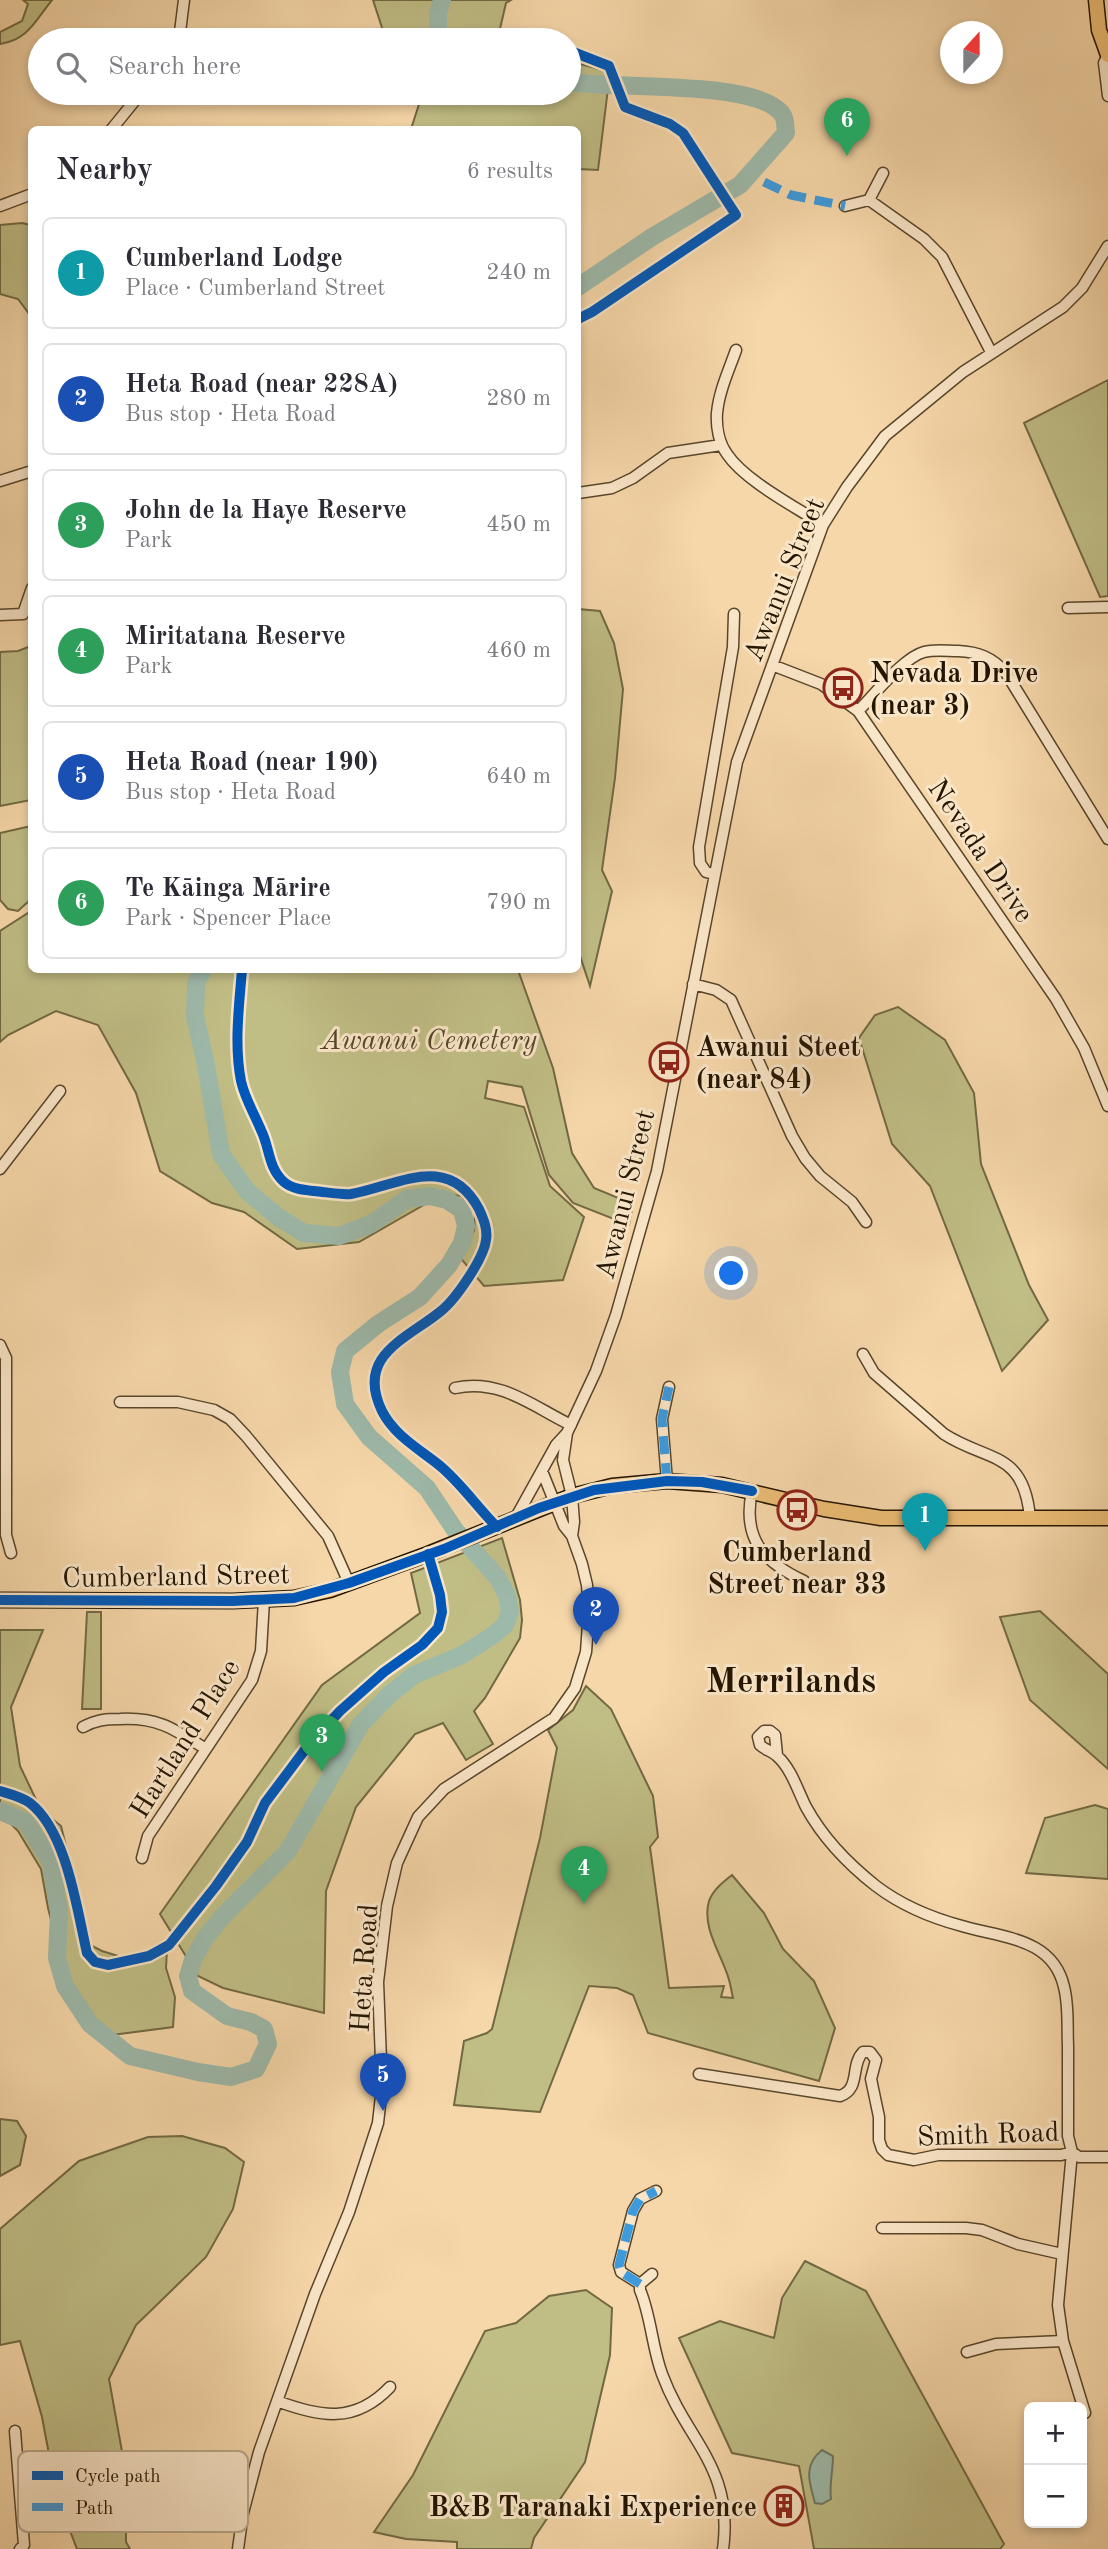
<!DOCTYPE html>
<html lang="en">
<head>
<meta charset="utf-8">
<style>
	:root { --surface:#fff; --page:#f2f2f3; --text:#2b2b33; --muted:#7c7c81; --line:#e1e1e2; --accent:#d93025 }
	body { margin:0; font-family:"Old Standard TT",serif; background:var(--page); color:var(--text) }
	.controls { position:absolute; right:21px; bottom:21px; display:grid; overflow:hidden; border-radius:10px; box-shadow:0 4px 10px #0003 }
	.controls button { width:63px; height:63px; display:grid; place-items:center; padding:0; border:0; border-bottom:2px solid var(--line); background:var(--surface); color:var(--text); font:35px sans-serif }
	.compass { position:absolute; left:940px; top:21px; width:63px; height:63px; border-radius:50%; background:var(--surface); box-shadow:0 4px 10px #0003; rotate:21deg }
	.you { position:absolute; left:732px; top:1274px; width:24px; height:24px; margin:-18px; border:5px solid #fff; border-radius:50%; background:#1a73e8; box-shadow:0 0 0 10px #1a73e833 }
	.badge { display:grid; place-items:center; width:46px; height:46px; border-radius:50%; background:var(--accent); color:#fff; font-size:23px; font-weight:700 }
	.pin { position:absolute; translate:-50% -58px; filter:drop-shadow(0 2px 4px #0008) }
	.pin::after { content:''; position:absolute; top:37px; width:24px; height:21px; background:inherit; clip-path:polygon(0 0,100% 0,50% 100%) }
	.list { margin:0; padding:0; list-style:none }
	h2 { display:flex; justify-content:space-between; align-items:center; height:91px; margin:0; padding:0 28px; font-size:30px }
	h2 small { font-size:23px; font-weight:400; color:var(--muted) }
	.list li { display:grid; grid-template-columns:46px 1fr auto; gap:21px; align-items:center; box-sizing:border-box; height:112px; margin:0 14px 14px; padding:0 14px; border:2px solid var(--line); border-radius:10px }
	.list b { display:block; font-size:26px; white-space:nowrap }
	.list p { margin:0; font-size:23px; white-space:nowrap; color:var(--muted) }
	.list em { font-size:23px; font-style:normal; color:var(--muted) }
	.icon { flex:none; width:38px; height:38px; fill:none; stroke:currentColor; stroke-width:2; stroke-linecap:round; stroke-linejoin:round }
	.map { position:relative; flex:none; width:1108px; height:2549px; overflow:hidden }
	.search { position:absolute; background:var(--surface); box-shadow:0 4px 10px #0003; left:28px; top:28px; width:553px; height:77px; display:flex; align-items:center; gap:18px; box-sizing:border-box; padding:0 24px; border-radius:38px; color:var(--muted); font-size:26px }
	.panel { position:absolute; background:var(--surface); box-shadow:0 4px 10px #0003; left:28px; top:126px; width:553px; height:847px; border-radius:10px }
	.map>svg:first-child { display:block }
</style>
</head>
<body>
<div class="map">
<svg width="1108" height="2549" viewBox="0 0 1108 2549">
	<rect width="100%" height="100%" fill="#f6d7a9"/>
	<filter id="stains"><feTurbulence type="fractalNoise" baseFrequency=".00286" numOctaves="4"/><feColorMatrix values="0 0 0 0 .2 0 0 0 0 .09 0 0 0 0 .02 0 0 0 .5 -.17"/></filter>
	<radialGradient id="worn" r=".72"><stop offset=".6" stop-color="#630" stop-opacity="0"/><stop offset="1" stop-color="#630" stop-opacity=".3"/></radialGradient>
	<path fill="#c0bd85" stroke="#726943" stroke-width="2" d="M23 0H52C35 21 28 40 0 44V32L22 21 28 4Z
		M373 0H511L506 3 499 33 513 40H386Z
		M569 61 610 72 598 170 578 169V130L411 129 422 95 420 93H569Z
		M22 223 31 225 30 315 18 299 0 294V225Z
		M1108 380V596L1100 597 1024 423Z
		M578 609 600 611 614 643 623 689 615 778 602 870 612 891 590 986 578 950Z
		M31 646V800L0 806V652L18 651Z
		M31 826V899L18 911 8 909 0 900V833Z
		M31 911 32 970H518L553 1068 572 1153 594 1188 633 1204 629 1225 573 1203 549 1175 522 1087 488 1081 485 1098 524 1107 550 1186 584 1217 563 1280 484 1286 458 1255 474 1231 475 1212 461 1196 443 1194 359 1242 297 1249 244 1212 212 1203 160 1171 136 1093 98 1025 56 1011 8 1035 0 1042V931Z
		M898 1007 945 1040 974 1093 981 1164 1029 1285 1048 1320 1002 1371 930 1186 892 1144 859 1038 875 1015Z
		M502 1538 520 1600 522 1620 520 1638 485 1698 474 1711 493 1744 466 1760 443 1723 415 1734 356 1807 326 1891 324 2013 223 1988 198 1976 160 1914 322 1685 420 1613 411 1573Z
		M1040 1611 1108 1674V1769L1030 1700 1000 1617Z
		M87 1612H101V1709H82Z
		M0 1630H43L11 1707 20 1766 41 1810 61 1826 76 1886 82 1933 90 1945 102 1951 134 1961 151 1957 167 1950 166 1968 175 1997 173 2027 97 2037 81 2010 61 1959 48 1908 41 1869 18 1831 0 1813Z
		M586 1686 611 1709 653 1796 658 1837 650 1847 669 1988 724 1986 721 1997 733 1998C731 1989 730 1980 726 1971 718 1949 702 1925 709 1901 713 1890 723 1882 732 1875L764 1913 783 1949 814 1981 835 2028 819 2081 648 2033 633 1995 617 1988 589 1986 540 2112 454 2105 464 2041 487 2033 492 2029 540 1838 557 1748 548 1730 573 1710Z
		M1095 1805 1108 1809V1879L1026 1873 1045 1818Z
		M0 2119 17 2121 26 2136 20 2165 0 2176Z
		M182 2136 225 2148 244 2162 233 2209 206 2257 136 2325 109 2379 126 2474V2542L130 2549H77L57 2497 42 2417 20 2341 0 2345V2229L79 2161 148 2137Z
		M805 2261 866 2291 1004 2544 1000 2549H814L799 2466 732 2453 679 2338 720 2321 774 2338 782 2298Z
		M586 2290 612 2308 610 2355 585 2462 534 2538 531 2549H457V2542L406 2539 374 2532 413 2475 485 2331 516 2323 549 2296Z"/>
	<path fill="#9db9aa" stroke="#6d7766" stroke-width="2" d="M822 2450 833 2456C833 2471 829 2485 831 2499L822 2504 815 2503C809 2482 803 2465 822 2450Z"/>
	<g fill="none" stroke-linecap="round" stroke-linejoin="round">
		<path stroke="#9db9aa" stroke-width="18" d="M442 0 438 13V36L444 40
			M569 82C617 89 744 81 777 109 786 115 785 123 786 133L740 185 652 237 578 287
			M0 1811 26 1822 51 1862 59 1912 57 1958 65 1986 90 2024 130 2056 198 2072 231 2077 256 2069 268 2044 264 2029 251 2022 227 2016 192 1991 188 1976 193 1960 205 1938 223 1916 288 1851 361 1724 389 1695 414 1675 462 1655 492 1636 505 1625 510 1612 507 1595 497 1577 455 1530 427 1488 369 1437 345 1404 340 1372 345 1351 378 1324 420 1297 449 1265 462 1243 466 1226 462 1210 447 1200 430 1196 407 1199 371 1224 339 1236 304 1233 278 1217 247 1191 221 1154 206 1065 195 1016 196 983 203 970"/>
		<g stroke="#58462b" stroke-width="13">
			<path id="minor" d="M179 40 184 0
				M1108 55 1104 63 1108 96
				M111 130 141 93
				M869 200 924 239 942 257 991 352
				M0 206 32 194
				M845 206 869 200 883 173
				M736 350C729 370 719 391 717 413 716 427 719 443 727 454 745 481 796 507 823 525
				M0 481 32 471
				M578 493 612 488 633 478 668 453 721 445
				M1068 608 1108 607
				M0 615 23 614 32 588
				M772 665 821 684 858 711 1056 999 1084 1048 1108 1106
				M858 711C874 695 904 657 924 652 935 649 947 651 958 651 978 652 992 657 1006 673L1108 839
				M714 874 706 872 700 863 699 847 733 647 734 614
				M693 984 716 990 731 1000 792 1136 805 1158 820 1176 852 1202 866 1222
				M0 1169 60 1091
				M0 1345 6 1358V1535L11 1553
				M863 1354 874 1373 944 1434C987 1462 1024 1450 1030 1518
				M455 1388C500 1378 532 1406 571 1425
				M120 1402H178L214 1410 230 1419 246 1436 328 1536 349 1583
				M567 1433 563 1460 572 1496 574 1522 572 1536
				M667 1481 662 1419 669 1387
				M752 1491C742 1538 763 1562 804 1581
				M515 1519 556 1445 567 1433 596 1371 616 1315 657 1171 737 762 823 525 847 487 885 436 963 372 1063 307 1082 288 1108 246
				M83 1727C96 1720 105 1719 120 1719 158 1717 174 1729 206 1749
				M777 1755 775 1735 770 1731H764L758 1737 760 1745C765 1750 772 1751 777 1756 791 1768 798 1791 806 1807 823 1838 848 1864 876 1886 901 1905 932 1918 962 1926 1003 1938 1053 1938 1064 1987 1069 2006 1067 2026 1068 2046 1068 2076 1068 2106 1068 2136L1072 2152 1058 2305 1063 2341 1085 2413
				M142 1858 148 1836 252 1680 261 1651 264 1600
				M699 2074 840 2096C861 2089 850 2065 863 2052H870L876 2060 871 2079 879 2117V2140L882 2149 888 2155 914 2160 938 2155H1061L1072 2152 1079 2157H1108
				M882 2228H966L982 2230 1018 2244 1062 2254
				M652 2274 640 2284V2290C651 2316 652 2347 662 2374 687 2442 734 2467 723 2549
				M640 2284 621 2272 619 2265 633 2211 640 2199 656 2191
				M967 2352 996 2344 1063 2341
				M277 2401C320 2417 355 2424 390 2387
				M15 2431 24 2545 20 2549
				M238 2549 243 2513 259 2452 315 2294 349 2212 378 2123 382 2087 378 1982 387 1906 397 1863 418 1817 444 1789 554 1718 575 1688 586 1652 589 1610 587 1585 582 1564 572 1536 564 1526 542 1471"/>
		</g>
		<g stroke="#241501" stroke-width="17">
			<path id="major" d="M1096 0 1099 30 1108 55
				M0 1600 233 1601 294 1598 330 1590 428 1554 572 1496 612 1486 667 1481 722 1485 824 1509 881 1518H1108"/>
		</g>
		<use href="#minor" stroke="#f9e5c7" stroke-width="10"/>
		<use href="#major" stroke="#ebbc74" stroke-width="14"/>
		<path stroke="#3c9add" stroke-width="9" stroke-dasharray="18 9" stroke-linecap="butt" d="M764 182 791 195 845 206
			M667 1481 662 1419 669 1387
			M640 2284 621 2272 619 2265 633 2211 640 2199 656 2191"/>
		<g stroke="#f9e5c7" stroke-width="15">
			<path id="cycleway" d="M569 48 573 52 609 66 625 107 670 124 683 133 736 215 592 312 578 319
				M242 970C239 1006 234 1045 241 1081 245 1099 254 1113 261 1130 270 1148 268 1168 284 1182 292 1189 304 1190 314 1191 326 1192 340 1195 351 1194 397 1186 448 1151 479 1209 483 1218 488 1229 486 1240 484 1258 456 1299 441 1311 407 1339 355 1355 382 1411 394 1435 419 1449 439 1465 460 1482 478 1508 497 1527
				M0 1600 233 1601 294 1598 349 1583 444 1549 539 1508 594 1490 667 1481 702 1482 752 1491
				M0 1791C10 1794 22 1797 30 1803 67 1832 77 1910 87 1953L95 1962 108 1965 149 1956 169 1945 216 1886 247 1842 265 1803 310 1743 340 1711 384 1672 422 1645 438 1628 442 1612 440 1595 428 1554"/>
		</g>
		<use href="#cycleway" stroke="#0057b8" stroke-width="10"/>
	</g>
	<defs>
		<g id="bus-ring" transform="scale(2.0125)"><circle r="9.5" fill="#f9e5c7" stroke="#8f2418" stroke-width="1.5"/><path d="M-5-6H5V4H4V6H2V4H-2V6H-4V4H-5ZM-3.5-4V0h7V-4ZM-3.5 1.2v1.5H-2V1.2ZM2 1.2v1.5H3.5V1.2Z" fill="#8f2418"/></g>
		<g id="building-ring" transform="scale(2.0125)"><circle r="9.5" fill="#f9e5c7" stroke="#8f2418" stroke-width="1.5"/><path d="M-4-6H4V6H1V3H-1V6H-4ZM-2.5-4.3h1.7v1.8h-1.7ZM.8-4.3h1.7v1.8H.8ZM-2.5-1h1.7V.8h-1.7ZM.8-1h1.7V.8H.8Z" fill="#8f2418"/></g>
	</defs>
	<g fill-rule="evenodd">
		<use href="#bus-ring" x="843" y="688"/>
		<use href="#bus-ring" x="669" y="1062"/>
		<use href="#bus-ring" x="797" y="1510"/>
		<use href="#building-ring" x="784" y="2506"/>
	</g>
	<g text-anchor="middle" stroke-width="6" stroke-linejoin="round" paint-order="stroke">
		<g font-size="28" fill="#241501" stroke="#f9e5c7">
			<text transform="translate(783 579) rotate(-68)" y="10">Awanui Street</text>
			<text transform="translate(982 850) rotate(56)" y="10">Nevada Drive</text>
			<text transform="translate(624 1194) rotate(-76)" y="10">Awanui Street</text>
			<text transform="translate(176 1575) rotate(-1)" y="10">Cumberland Street</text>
			<text transform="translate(184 1738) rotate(-58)" y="10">Hartland Place</text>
			<text transform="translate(363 1968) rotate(-86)" y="10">Heta Road</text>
			<text transform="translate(988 2133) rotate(-2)" y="10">Smith Road</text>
		</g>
		<g font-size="28" font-weight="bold" fill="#241501" stroke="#f9e5c7" text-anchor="start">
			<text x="870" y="682">Nevada Drive<tspan x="870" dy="32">(near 3)</tspan></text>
			<text x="696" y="1056">Awanui Steet<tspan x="696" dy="32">(near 84)</tspan></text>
			<text x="797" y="1561" text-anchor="middle">Cumberland<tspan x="797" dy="32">Street near 33</tspan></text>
			<text x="757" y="2516" text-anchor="end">B&amp;B Taranaki Experience</text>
		</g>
		<g font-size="28" font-style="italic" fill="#534729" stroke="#f9e5c7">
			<text x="429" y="1049">Awanui Cemetery</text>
		</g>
		<g font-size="35" font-weight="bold" fill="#241501" stroke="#f9e5c7">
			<text x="791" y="1692">Merrilands</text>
		</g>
	</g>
	<rect x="18" y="2451" width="230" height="81" rx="10" fill="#f9e5c7" stroke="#b9a78c" stroke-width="2"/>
	<rect x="32" y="2471" width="31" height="9" fill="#0057b8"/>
	<rect x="32" y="2503" width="31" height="8" fill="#3c9add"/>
	<g font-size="19" fill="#241501">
		<text x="75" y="2482">Cycle path</text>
		<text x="75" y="2514">Path</text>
	</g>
	<rect width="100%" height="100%" filter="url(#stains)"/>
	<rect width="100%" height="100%" fill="url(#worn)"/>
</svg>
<div class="controls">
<button>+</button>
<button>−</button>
</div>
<svg class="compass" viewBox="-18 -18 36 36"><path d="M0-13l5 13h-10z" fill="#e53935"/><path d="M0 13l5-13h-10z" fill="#7c7c81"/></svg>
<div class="you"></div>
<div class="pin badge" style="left:925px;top:1551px;background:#0f9aa8">1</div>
<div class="pin badge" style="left:596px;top:1645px;background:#1a4fb4">2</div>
<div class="pin badge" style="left:322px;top:1772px;background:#2e9e5b">3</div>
<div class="pin badge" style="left:584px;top:1904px;background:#2e9e5b">4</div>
<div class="pin badge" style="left:383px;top:2111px;background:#1a4fb4">5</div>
<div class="pin badge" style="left:847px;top:156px;background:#2e9e5b">6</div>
<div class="search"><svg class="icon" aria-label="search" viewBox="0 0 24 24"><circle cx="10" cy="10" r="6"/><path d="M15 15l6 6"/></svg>Search here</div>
<section class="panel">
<h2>Nearby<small>6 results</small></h2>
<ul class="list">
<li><span class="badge" style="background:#0f9aa8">1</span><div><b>Cumberland Lodge</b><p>Place · Cumberland Street</p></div><em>240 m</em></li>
<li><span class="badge" style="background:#1a4fb4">2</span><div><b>Heta Road (near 228A)</b><p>Bus stop · Heta Road</p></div><em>280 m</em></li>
<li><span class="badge" style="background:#2e9e5b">3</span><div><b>John de la Haye Reserve</b><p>Park</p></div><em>450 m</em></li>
<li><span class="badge" style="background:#2e9e5b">4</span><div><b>Miritatana Reserve</b><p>Park</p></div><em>460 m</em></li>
<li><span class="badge" style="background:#1a4fb4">5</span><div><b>Heta Road (near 190)</b><p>Bus stop · Heta Road</p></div><em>640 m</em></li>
<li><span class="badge" style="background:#2e9e5b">6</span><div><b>Te Kāinga Mārire</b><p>Park · Spencer Place</p></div><em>790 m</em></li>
</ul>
</section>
</div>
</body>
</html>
